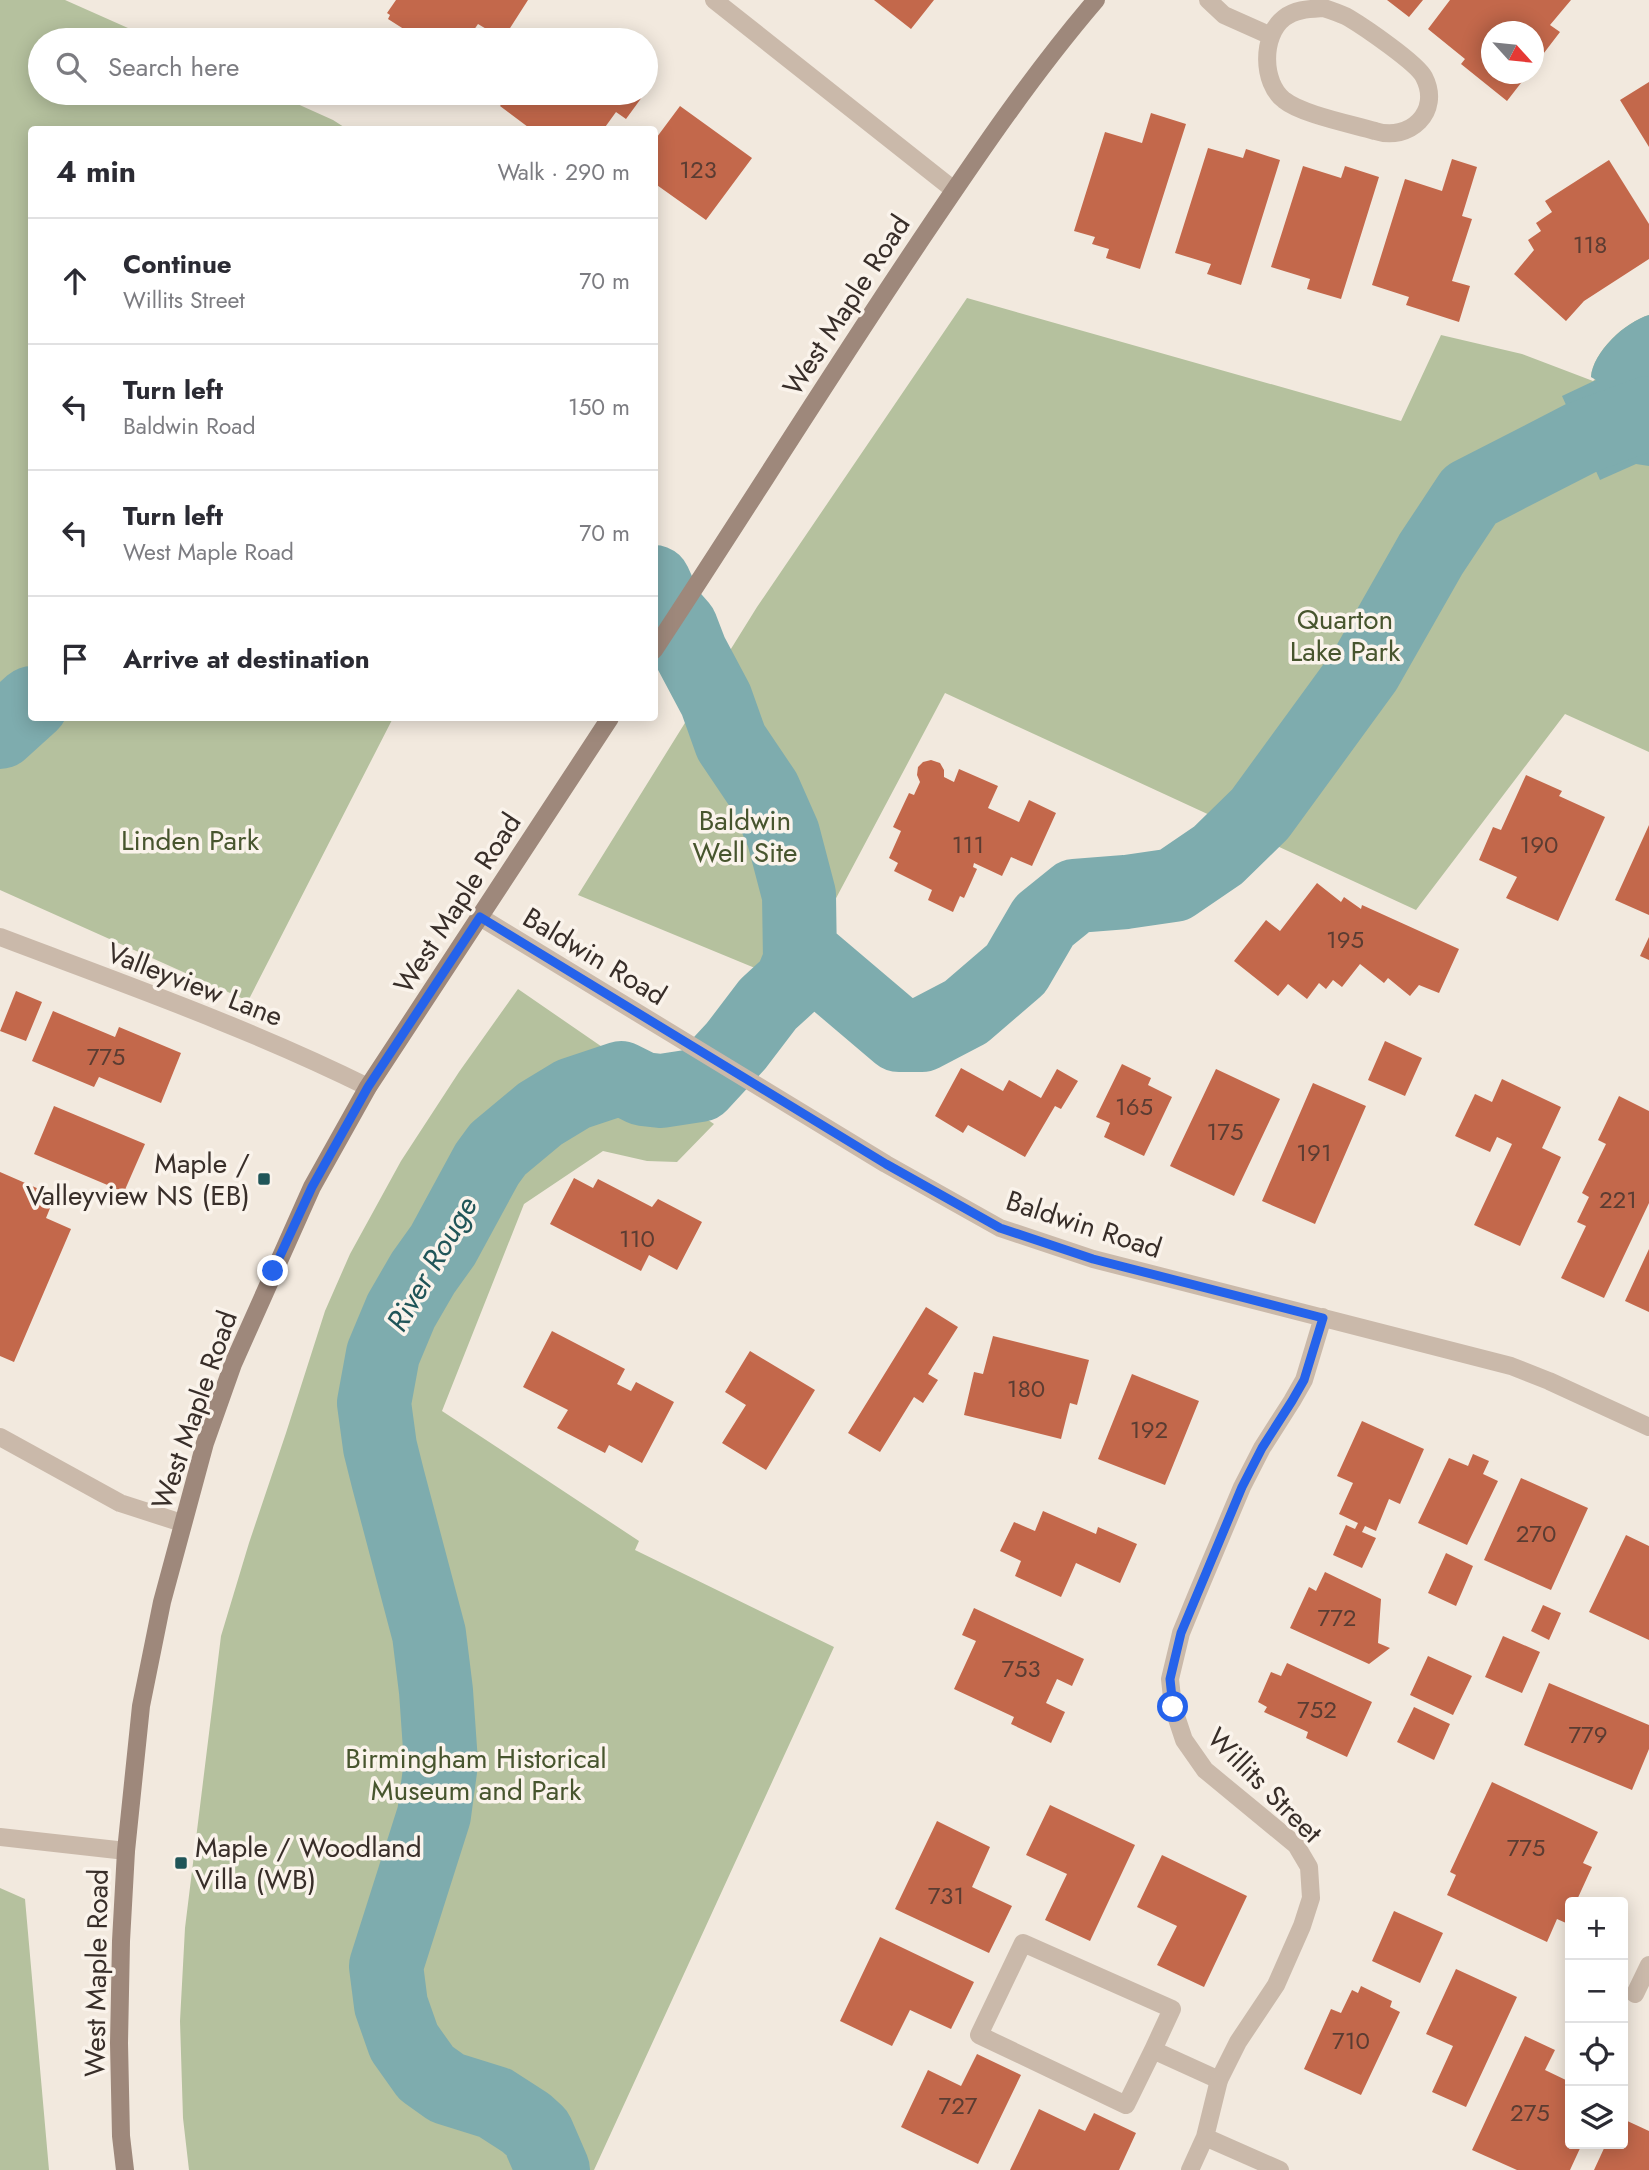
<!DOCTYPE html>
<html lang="en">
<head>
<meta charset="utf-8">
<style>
	:root { --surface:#fff; --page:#f2f2f3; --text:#2b2b33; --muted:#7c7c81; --line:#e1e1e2 }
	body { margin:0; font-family:Jost,sans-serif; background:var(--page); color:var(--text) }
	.controls { position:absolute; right:21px; bottom:21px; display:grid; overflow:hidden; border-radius:7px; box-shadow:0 4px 18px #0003 }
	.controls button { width:63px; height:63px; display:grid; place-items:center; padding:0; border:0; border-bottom:2px solid var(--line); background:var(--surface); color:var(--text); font:35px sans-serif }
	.compass { position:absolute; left:1481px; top:21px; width:63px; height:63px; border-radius:50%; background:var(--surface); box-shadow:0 4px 18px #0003; rotate:117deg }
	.stop { position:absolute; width:21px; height:21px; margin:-16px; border:5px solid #2563eb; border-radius:50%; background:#fff }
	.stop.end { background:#2563eb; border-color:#fff; box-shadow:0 2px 7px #0008 }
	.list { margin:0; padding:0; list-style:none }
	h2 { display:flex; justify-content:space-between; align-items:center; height:91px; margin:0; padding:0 28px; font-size:30px }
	h2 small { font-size:23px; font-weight:400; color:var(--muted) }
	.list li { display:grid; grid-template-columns:46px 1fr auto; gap:21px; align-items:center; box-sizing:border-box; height:126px; padding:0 28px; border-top:2px solid var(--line) }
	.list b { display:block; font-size:26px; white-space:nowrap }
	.list p { margin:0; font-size:23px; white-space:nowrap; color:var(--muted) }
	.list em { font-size:23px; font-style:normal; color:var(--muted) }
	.icon { flex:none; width:38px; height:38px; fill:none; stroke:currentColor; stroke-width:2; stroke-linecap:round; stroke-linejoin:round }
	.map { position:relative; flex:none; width:1649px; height:2170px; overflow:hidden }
	.search { position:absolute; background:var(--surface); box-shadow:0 4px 18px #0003; left:28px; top:28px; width:630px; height:77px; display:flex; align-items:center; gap:18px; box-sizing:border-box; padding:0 24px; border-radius:38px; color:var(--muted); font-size:26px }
	.panel { position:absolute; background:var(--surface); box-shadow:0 4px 18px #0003; left:28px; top:126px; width:630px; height:595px; border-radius:7px }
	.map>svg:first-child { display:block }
</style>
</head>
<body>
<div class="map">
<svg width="1649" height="2170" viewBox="0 0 1649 2170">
	<rect width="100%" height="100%" fill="#f2e9de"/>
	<path fill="#b5c19e" d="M0 0H65L155 40H40V93H273L333 120 347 129 32 130V718H393L248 1001 0 890Z
		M967 298 1401 421 1441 335 1522 354 1593 381 1596 378 1591 377C1593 352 1625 322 1649 315V752L1565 714 1416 910 945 693 791 983 578 895 757 607Z
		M518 989 714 1124 677 1162 647 1161 603 1151 524 1204 442 1411 639 1541 635 1550 834 1647 594 2170H189L183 2118 180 2021 185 1928 221 1636 249 1543 286 1433 325 1311 350 1254 401 1161 459 1072Z
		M0 1888 25 1899 49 2170H0Z"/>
	<path fill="#7eacae" d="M1649 315V466L1636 464 1600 480 1562 396 1596 380 1591 377C1593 352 1625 322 1649 315Z"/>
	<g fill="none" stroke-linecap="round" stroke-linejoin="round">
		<path stroke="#7eacae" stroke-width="74" d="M0 732 32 703
			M800 951 899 1035H922L966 1012 1016 969 1044 921 1075 896 1126 892 1174 885 1218 855 1260 814 1365 670 1431 554 1470 495 1581 438 1649 413
			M553 2170 537 2133 526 2123 495 2103 447 2088 426 2073 404 2042 391 2005 386 1966 434 1815 441 1763 436 1691 429 1634 388 1479 380 1447 374 1403 383 1354 401 1311 423 1273 443 1245 487 1164 498 1149 540 1114 573 1094 621 1078 643 1089 661 1091 700 1085 736 1046 768 1004 791 983 800 961 799 895 783 834 764 791 731 742 716 700 691 653 681 627 667 611 654 582"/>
	</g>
	<path fill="#c3684b" d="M396 0H528L503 39 478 24 467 40H421L388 19 390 15 387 13Z
		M874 0H934L911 29Z
		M1387 0H1423L1409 17Z
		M1450 0H1571L1550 25 1560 32 1534 66V32H1492V74H1528L1507 101 1461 64 1465 59 1428 29Z
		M546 31 559 40H539Z
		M1649 82V147L1620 100Z
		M510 93H645L626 119 616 112 603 130H532L500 106Z
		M680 106 752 158 706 220 654 183V141Z
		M1151 113 1186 124 1140 269 1106 258 1109 249 1092 244 1095 237 1074 231 1105 132 1142 143Z
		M1208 148 1243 158 1246 149 1280 160 1241 285 1207 274 1211 264 1175 253Z
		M1452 159 1477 167 1462 216 1472 219 1452 281 1470 286 1459 322 1406 305 1409 297 1372 285 1405 179 1442 191Z
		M1609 160 1649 224V259L1584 301 1566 321 1514 274 1534 250 1528 240 1541 231 1536 223 1552 212 1545 201Z
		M1303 166 1341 178 1345 166 1379 177 1341 299 1307 289 1310 279 1271 267Z
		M931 760 940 763 944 770V777L954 782 959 769 998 786 988 808 1019 822 1029 800 1056 813 1032 866 1011 857 1002 876 974 863 973 867 977 869 964 898 960 896 953 912 928 900 932 890 894 871 898 863 889 858 901 831 893 827 909 793 914 795 920 782 917 775 918 767 923 762Z
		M1526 775 1562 791 1559 796 1605 817 1558 921 1506 898 1517 877 1479 860 1493 827 1501 830Z
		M1649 825V915L1615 900Z
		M1317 883 1341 902 1344 897 1361 909 1362 905 1459 949 1439 993 1419 985 1410 996 1388 978 1384 983 1360 964 1342 987 1333 980 1326 989 1319 983 1307 999 1288 984 1278 996 1234 961 1266 920 1280 931Z
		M1649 937V960L1640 956Z
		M16 991 42 1002 26 1041 0 1031Z
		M53 1011 115 1037 119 1027 181 1053 161 1103 99 1077 94 1087 32 1061Z
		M1385 1041 1422 1058 1405 1096 1368 1080Z
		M1122 1064 1151 1078 1148 1085 1172 1097 1144 1156 1104 1137 1110 1123 1096 1117Z
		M961 1068 1003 1091 1009 1080 1041 1098 1057 1069 1078 1081 1061 1109 1055 1106 1025 1157 968 1125 963 1133 935 1116Z
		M1216 1069 1280 1099 1234 1196 1170 1166Z
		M1502 1079 1561 1107 1542 1148 1561 1157 1520 1246 1474 1225 1512 1144 1497 1137 1490 1152 1455 1136 1475 1094 1492 1102Z
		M1313 1083 1366 1106 1315 1224 1262 1201Z
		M1619 1096 1649 1111V1203L1604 1298 1561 1278 1586 1226 1577 1222 1589 1197 1582 1193 1606 1144 1598 1140Z
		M54 1106 145 1144 124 1192 34 1154Z
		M0 1172 55 1196 46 1218 71 1229 14 1362 0 1356Z
		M574 1178 593 1188 598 1179 652 1207 658 1199 702 1222 677 1270 649 1255 641 1271 550 1224Z
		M1649 1249V1312L1625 1301Z
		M926 1307 958 1327 928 1374 938 1380 923 1403 914 1397 880 1452 848 1433Z
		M552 1331 625 1369 617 1384 631 1391 636 1382 674 1402 642 1463 609 1445 605 1453 557 1428 568 1410 523 1387Z
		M993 1336 1089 1360 1077 1405 1070 1403 1061 1439 964 1415 974 1372 983 1374Z
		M750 1351 815 1390 766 1470 722 1443 746 1405 725 1392Z
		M1132 1374 1199 1401 1165 1485 1098 1459Z
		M1362 1421 1424 1449 1400 1504 1389 1499 1376 1531 1365 1526 1362 1532 1376 1538 1362 1568 1333 1555 1346 1525 1355 1529 1358 1523 1339 1514 1353 1483 1337 1476Z
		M1473 1454 1489 1461 1483 1474 1498 1481 1467 1545 1418 1523 1449 1458 1468 1466Z
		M1521 1478 1588 1508 1551 1590 1484 1560Z
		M1043 1511 1096 1534 1098 1527 1137 1544 1120 1583 1076 1563 1061 1597 1015 1576 1021 1561 1000 1551 1014 1522 1035 1531Z
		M1626 1535 1649 1546V1640L1589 1612Z
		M1446 1553 1473 1566 1456 1606 1428 1593Z
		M1325 1572 1381 1599 1378 1643 1390 1648 1369 1664 1290 1628 1309 1587 1316 1591Z
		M1543 1605 1561 1613 1549 1640 1531 1631Z
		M974 1608 1084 1659 1072 1686 1057 1679 1046 1703 1065 1712 1051 1743 1011 1724 1014 1717 954 1689 976 1641 962 1635Z
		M1503 1636 1540 1652 1522 1693 1485 1677Z
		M1428 1656 1472 1676 1453 1715 1410 1695Z
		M1287 1663 1372 1702 1347 1757 1306 1738 1308 1732 1264 1712 1267 1707 1258 1702 1271 1672 1281 1676Z
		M1549 1683 1649 1725V1749L1632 1790 1524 1745Z
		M1414 1707 1450 1724 1434 1760 1397 1742Z
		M1492 1782 1598 1832 1583 1863 1592 1867 1576 1902H1570V1915L1566 1923 1557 1919 1547 1942 1447 1895 1456 1875 1450 1872Z
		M1050 1805 1135 1845 1090 1941 1045 1920 1067 1874 1026 1855Z
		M937 1821 990 1847 972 1887 1012 1906 989 1953 895 1909Z
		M1162 1855 1247 1896 1204 1987 1157 1965 1177 1926 1137 1907Z
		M1394 1911 1443 1933 1420 1983 1372 1961Z
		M880 1937 974 1982 951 2029 910 2010 892 2046 840 2021Z
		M1456 1969 1517 1997 1466 2107 1432 2092 1453 2046 1426 2034Z
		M1361 1986 1392 2001 1390 2007 1400 2012 1361 2095 1304 2069 1331 2009 1341 2013 1352 1990 1358 1993Z
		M1525 2036 1555 2050 1545 2070 1570 2082V2144H1582L1570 2170H1517L1472 2150Z
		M977 2054 1021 2075 978 2164 901 2127 928 2070 961 2086Z
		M1039 2109 1085 2131 1094 2113 1136 2133 1119 2170H1010Z
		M1623 2119 1649 2131V2170H1594L1606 2144H1623Z"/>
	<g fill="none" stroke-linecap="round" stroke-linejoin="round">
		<path stroke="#cab9aa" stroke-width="18" d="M1153 2050 1126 2105 979 2035 1023 1943 1172 2009 1153 2050 1219 2080"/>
		<path stroke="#cab9aa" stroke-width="18" d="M714 0 954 190
			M1208 0 1224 15 1271 36
			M1324 8C1332 11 1342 14 1349 18 1364 27 1417 63 1424 77 1442 112 1409 142 1375 131 1351 124 1301 114 1284 100 1262 83 1261 36 1284 18 1296 9 1310 9 1324 8Z
			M480 917 886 1164 1000 1228 1093 1259 1511 1366 1549 1381 1649 1427
			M0 937C124 984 249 1028 368 1087
			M0 1437 120 1503 182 1523
			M0 1837 126 1851
			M1635 1994 1649 1965
			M1205 2137 1280 2170
			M1190 2170 1205 2137 1219 2080 1238 2042 1276 1985 1302 1926 1311 1898 1309 1867 1296 1845 1205 1770 1184 1740 1173 1707 1170 1679 1181 1633 1197 1594 1242 1487 1262 1448 1292 1401 1304 1380 1323 1317"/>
		<path stroke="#9e887b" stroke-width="18" d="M654 650C743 515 828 378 918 244 974 161 1030 77 1096 0
			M125 2170 121 2136 119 2043 121 1941 126 1851 141 1706 162 1602 205 1443 233 1364 312 1187 368 1087 610 718"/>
	</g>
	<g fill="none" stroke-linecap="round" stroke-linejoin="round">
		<path stroke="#2563eb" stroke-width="9" d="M273 1271 312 1187 368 1087 480 917 886 1164 1000 1228 1093 1259 1323 1318 1304 1380 1292 1401 1262 1448 1242 1487 1181 1633 1170 1679 1173 1707"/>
	</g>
	<g fill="#205558" stroke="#faf3eb" stroke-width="2.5">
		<rect x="257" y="1172" width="14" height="14" rx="3.5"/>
		<rect x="174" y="1856" width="14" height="14" rx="3.5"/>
	</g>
	<g text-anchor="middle" stroke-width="7" stroke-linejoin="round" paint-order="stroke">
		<g font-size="24" fill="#5b3c32">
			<text x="698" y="178">123</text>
			<text x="1590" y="253">118</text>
			<text x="968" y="853">111</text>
			<text x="1539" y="853">190</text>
			<text x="1345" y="948">195</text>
			<text x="106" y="1065">775</text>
			<text x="1134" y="1115">165</text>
			<text x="1225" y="1140">175</text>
			<text x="1314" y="1161">191</text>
			<text x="1618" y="1208">221</text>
			<text x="637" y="1247">110</text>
			<text x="1026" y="1397">180</text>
			<text x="1149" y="1438">192</text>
			<text x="1536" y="1542">270</text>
			<text x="1337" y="1626">772</text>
			<text x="1021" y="1677">753</text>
			<text x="1317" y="1718">752</text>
			<text x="1588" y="1743">779</text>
			<text x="1526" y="1856">775</text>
			<text x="946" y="1904">731</text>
			<text x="1351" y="2049">710</text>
			<text x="958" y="2114">727</text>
			<text x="1530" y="2121">275</text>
		</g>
		<g font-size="28" fill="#382e29" stroke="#faf3eb">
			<text transform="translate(846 305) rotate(-57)" y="10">West Maple Road</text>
			<text transform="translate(457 903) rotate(-57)" y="10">West Maple Road</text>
			<text transform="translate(595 956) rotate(31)" y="10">Baldwin Road</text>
			<text transform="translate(195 984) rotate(21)" y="10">Valleyview Lane</text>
			<text transform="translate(1084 1224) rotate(18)" y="10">Baldwin Road</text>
			<text transform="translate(194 1410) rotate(-71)" y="10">West Maple Road</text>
			<text transform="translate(1265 1785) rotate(45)" y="10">Willits Street</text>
			<text transform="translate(96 1973) rotate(-89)" y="10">West Maple Road</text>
		</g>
		<g font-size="28" fill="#47552e" stroke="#faf3eb">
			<text x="1345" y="629">Quarton<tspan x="1345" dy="32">Lake Park</tspan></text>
			<text x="745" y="830">Baldwin<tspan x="745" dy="32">Well Site</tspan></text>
			<text x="190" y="850">Linden Park</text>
			<text x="476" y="1768">Birmingham Historical<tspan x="476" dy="32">Museum and Park</tspan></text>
		</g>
		<g font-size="28" fill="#382e29" stroke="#faf3eb" text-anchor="end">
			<text x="250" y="1173">Maple /<tspan x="250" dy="32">Valleyview NS (EB)</tspan></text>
			<text x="195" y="1857" text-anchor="start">Maple / Woodland<tspan x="195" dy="32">Villa (WB)</tspan></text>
		</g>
		<g font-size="30" font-style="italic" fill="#205558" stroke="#faf3eb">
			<text transform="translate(432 1264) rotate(-60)" y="10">River Rouge</text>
		</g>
	</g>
</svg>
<div class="controls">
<button>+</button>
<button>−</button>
<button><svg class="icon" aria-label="locate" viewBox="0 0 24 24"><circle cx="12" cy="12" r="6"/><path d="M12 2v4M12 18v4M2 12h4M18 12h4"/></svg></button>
<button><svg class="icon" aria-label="layers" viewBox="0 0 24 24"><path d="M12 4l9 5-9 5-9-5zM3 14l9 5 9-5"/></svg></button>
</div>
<svg class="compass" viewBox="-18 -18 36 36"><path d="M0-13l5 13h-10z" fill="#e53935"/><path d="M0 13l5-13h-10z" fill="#7c7c81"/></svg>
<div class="stop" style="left:1173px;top:1707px"></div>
<div class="stop end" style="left:273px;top:1271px"></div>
<div class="search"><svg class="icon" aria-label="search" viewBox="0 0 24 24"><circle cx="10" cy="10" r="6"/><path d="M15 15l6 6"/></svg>Search here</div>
<section class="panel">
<h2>4 min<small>Walk · 290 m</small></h2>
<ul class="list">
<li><svg class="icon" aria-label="ahead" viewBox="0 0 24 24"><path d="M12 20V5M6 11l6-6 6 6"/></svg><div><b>Continue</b><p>Willits Street</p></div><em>70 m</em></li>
<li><svg class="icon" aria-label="left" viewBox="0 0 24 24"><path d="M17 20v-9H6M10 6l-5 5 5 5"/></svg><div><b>Turn left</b><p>Baldwin Road</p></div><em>150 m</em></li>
<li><svg class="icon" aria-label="left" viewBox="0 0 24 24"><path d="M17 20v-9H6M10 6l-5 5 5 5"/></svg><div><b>Turn left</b><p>West Maple Road</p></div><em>70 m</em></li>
<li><svg class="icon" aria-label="arrive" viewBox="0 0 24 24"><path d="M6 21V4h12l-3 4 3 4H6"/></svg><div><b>Arrive at destination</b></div></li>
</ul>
</section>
</div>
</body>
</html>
